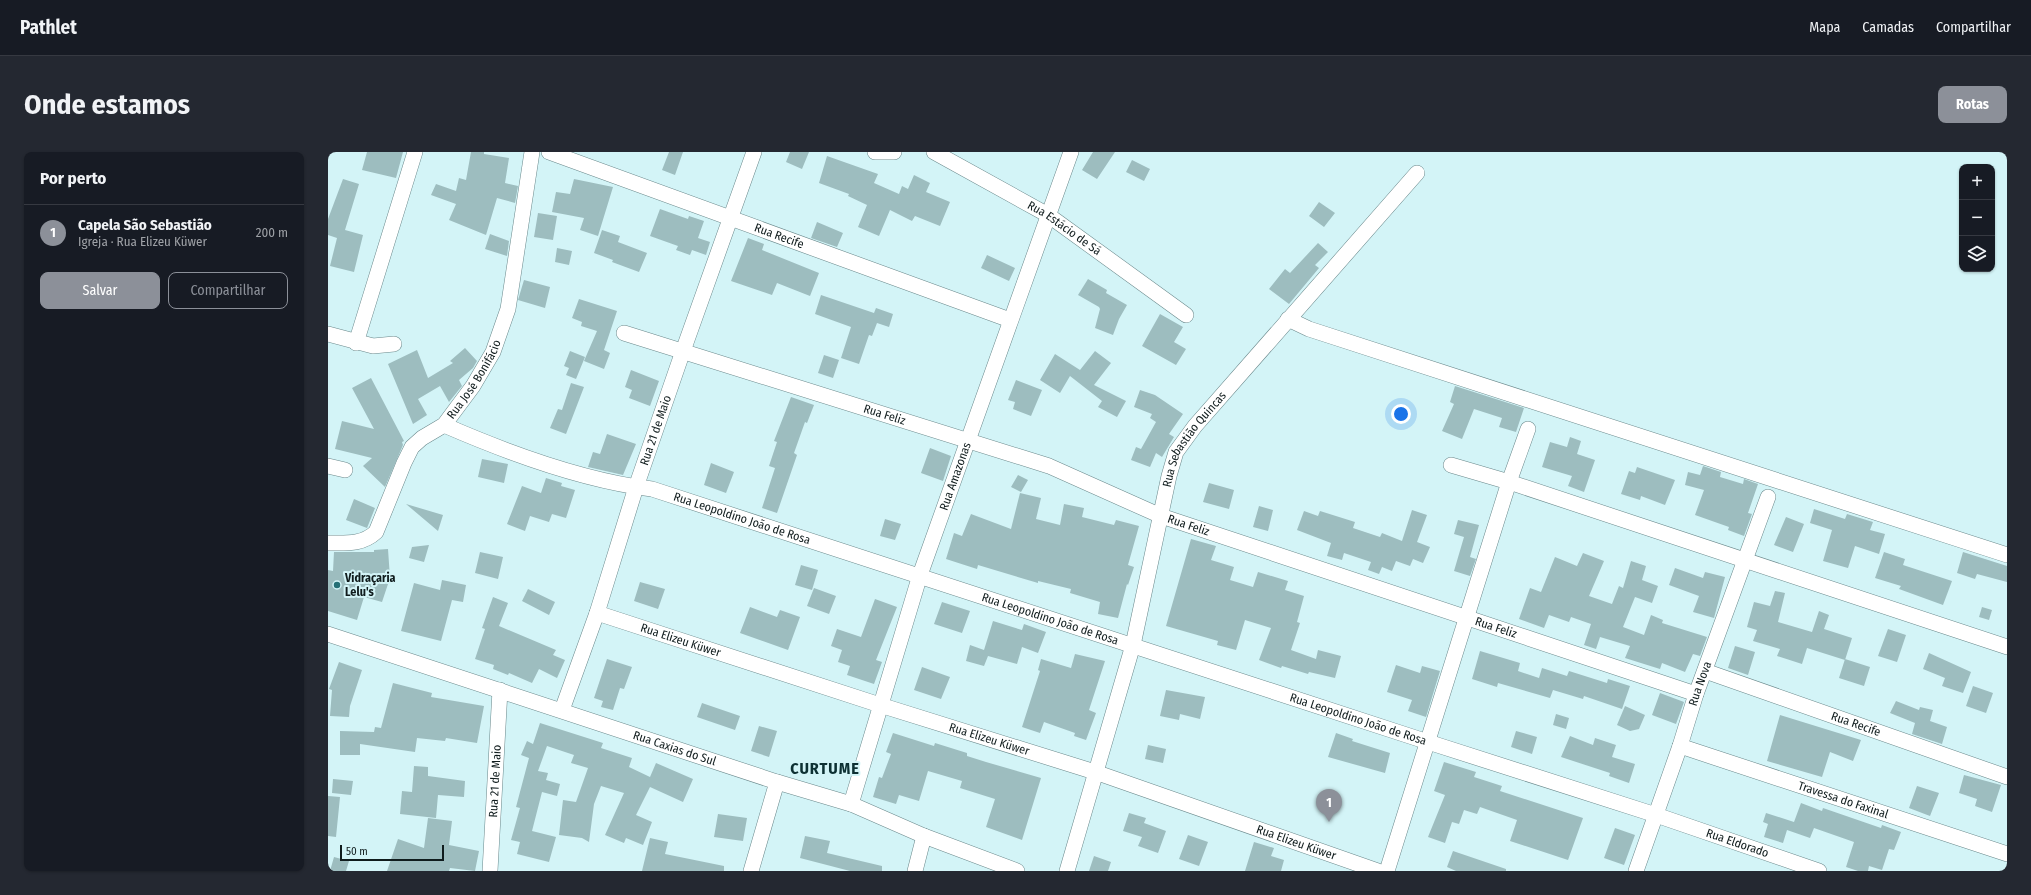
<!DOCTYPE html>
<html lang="pt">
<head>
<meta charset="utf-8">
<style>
	:root { --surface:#171b24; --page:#242831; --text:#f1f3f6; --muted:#9ea1a6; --line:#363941; --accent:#8c9099 }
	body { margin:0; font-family:"Fira Sans Condensed",sans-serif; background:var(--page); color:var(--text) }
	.controls { position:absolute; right:12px; top:12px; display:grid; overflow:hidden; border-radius:8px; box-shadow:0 1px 3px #0004 }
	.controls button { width:36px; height:36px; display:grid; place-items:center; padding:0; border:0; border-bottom:1px solid var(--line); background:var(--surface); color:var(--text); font:20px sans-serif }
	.scale { position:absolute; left:12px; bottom:10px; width:104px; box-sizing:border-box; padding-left:4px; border:2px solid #101c1d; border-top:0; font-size:11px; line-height:14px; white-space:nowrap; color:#101c1d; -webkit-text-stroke:3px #d3f4f7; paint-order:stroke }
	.you { position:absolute; left:1073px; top:262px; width:14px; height:14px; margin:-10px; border:3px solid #fff; border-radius:50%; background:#1a73e8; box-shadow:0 0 0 6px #1a73e833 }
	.badge { display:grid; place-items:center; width:26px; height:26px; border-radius:50%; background:var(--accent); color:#fff; font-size:13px; font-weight:700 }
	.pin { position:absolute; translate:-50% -33px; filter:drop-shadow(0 1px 2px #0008) }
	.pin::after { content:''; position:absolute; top:21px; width:14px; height:12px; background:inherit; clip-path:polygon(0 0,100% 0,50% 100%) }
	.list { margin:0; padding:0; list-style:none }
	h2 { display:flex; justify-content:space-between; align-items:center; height:52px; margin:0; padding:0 16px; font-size:17px }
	h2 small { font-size:13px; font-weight:400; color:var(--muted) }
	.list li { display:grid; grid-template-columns:26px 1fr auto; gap:12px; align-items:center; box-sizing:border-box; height:56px; padding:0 16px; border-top:1px solid var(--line) }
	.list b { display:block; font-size:15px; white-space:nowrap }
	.list p { margin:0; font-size:13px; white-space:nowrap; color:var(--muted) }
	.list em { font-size:13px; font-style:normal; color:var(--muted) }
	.actions { display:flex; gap:8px; padding:12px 16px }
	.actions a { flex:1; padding:9px 0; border:1px solid var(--accent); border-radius:8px; text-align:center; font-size:14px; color:var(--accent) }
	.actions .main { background:var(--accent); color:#fff }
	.icon { flex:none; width:22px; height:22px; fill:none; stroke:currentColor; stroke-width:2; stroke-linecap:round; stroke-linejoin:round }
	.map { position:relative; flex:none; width:1679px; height:719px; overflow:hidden; border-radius:8px }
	header { display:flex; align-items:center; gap:24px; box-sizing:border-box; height:56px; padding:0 20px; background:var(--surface); border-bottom:1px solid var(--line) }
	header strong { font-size:19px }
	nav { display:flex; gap:22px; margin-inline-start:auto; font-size:14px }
	.intro { display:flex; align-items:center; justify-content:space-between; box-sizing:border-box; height:96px; padding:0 24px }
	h1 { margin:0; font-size:28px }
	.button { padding:10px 18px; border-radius:8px; background:var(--accent); color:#fff; font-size:14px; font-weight:700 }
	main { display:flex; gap:24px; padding:0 24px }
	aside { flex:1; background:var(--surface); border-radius:8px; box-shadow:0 1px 3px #0004 }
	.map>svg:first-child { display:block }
</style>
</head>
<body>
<header>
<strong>Pathlet</strong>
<nav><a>Mapa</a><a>Camadas</a><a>Compartilhar</a></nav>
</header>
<div class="intro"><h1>Onde estamos</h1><a class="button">Rotas</a></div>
<main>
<aside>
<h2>Por perto<small></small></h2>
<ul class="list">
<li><span class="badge">1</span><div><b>Capela São Sebastião</b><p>Igreja · Rua Elizeu Küwer</p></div><em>200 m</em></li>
</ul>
<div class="actions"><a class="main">Salvar</a><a>Compartilhar</a></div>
</aside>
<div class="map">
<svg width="1679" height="719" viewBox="0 0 1679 719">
	<rect width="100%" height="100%" fill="#d3f4f7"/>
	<path fill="#9dbdbf" d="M39 0H75L68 26 34 18Z
		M143 0H156V2L181 6 177 31 190 34 187 51 169 46 158 83 121 68 128 52 103 43 108 32 128 39 131 26 138 28Z
		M341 0H355L347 23 334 18Z
		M462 0H481L474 17 458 10Z
		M765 0H787L769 27 754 18Z
		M499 4 550 22 546 31 571 42 574 34 580 37 586 23 602 31 598 40 622 50 612 74 587 64 584 69 562 58 551 84 530 75 539 53 520 44 521 42 491 31Z
		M804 8 822 17 816 29 798 20Z
		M15 27 31 32 17 78 35 83 26 120 2 114 9 86 0 83V67Z
		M246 27 285 35 270 84 252 78 256 66 224 60 228 40 242 42Z
		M991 50 1007 61 996 75 981 64Z
		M332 57 360 67 361 64 376 69 370 86 382 90 378 103 364 98 362 103 348 98 350 94 322 84Z
		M210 61 229 64 225 88 206 85Z
		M489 70 515 81 509 95 483 86Z
		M274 78 292 84 290 90 319 101 311 120 284 110 285 108 266 101Z
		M162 82 181 89 179 104 157 97Z
		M420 86 436 92 434 98 491 121 482 144 449 131 444 143 403 129Z
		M990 91 1000 100 987 113 991 116 961 152 941 137 957 117 962 121Z
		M229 96 244 99 241 113 227 110Z
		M659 103 687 116 681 129 653 116Z
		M760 127 779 138 778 141 799 153 791 167 785 183 767 176 772 157 771 155 750 143Z
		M196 128 222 135 217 156 190 148Z
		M493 143 546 161 548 156 565 162 561 175 549 171 544 184 541 183 531 212 513 206 523 175 487 162Z
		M251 147 289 159 276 198 282 201 276 217 256 209 269 179 253 174 254 170 244 166Z
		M832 162 855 175 846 190 858 197 848 213 814 194Z
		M137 196 149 209 145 216 131 228 134 234 121 250 112 234 90 247 99 263 85 272 60 212 89 198 100 226 125 211 122 209Z
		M242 199 257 205 248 227 238 223 241 216 236 214Z
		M767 199 783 211 766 233 798 249 789 265 770 255 774 249 742 224 732 241 712 228 727 202 752 218Z
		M496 203 511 208 505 226 490 221Z
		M303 218 331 229 322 254 301 246 304 238 297 235Z
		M43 226 76 289 74 290 75 293 57 335 35 314 44 306 7 297 14 269 46 277 24 236Z
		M688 228 714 238 703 264 685 257 687 250 680 248Z
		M243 231 256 235 238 282 222 276 230 257 234 258Z
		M1127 234 1196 256 1188 280 1171 275 1174 266 1146 257 1134 287 1114 279 1126 252 1122 250Z
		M812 238 827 243 855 262 841 282 846 285 834 305 828 301 822 315 803 308 808 295 813 297 828 270 822 266 824 262 806 255Z
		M463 245 486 253 479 271 477 270 466 301 469 303 449 361 434 356 447 316 441 314 449 290 446 289Z
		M279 282 308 292 295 323 260 315 265 300 272 302Z
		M1242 285 1253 289 1249 302 1267 308 1256 340 1240 334 1244 324 1214 315 1222 290 1239 295Z
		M602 296 623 304 615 329 593 321Z
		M154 307 180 312 176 331 150 325Z
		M383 311 406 320 398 341 376 333Z
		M1375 314 1393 320 1392 325 1415 332 1416 327 1430 332 1420 361 1424 362 1416 384 1400 378 1401 375 1367 363 1376 338 1357 333 1360 320 1372 323Z
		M1309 315 1347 328 1337 353 1313 344 1312 348 1293 342 1301 319 1307 321Z
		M690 323 700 328 693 340 683 335Z
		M218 326 234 331 233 334 247 338 238 366 224 362 221 370 202 364 197 379 179 372 194 334 213 341Z
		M881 331 906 338 901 357 875 350Z
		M692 341 713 346 708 367 732 373 736 352 756 356 754 365 786 373 788 368 811 374 800 413 806 415 800 433 799 432 790 466 770 462 772 450 742 441 743 437 710 429V431L650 413 649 417 618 407 626 381 634 384 643 362 683 377Z
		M26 347 47 356 39 376 18 368Z
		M78 352 115 363 110 379Z
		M931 354 945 358 940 379 925 375Z
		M1486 357 1517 367 1519 362 1545 370 1542 378 1557 382 1551 402 1527 394 1520 416 1495 409 1504 378 1482 371Z
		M1084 358 1099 363 1089 390 1102 395 1095 411 1085 407 1082 414 1068 409 1064 419 1054 415 1051 422 1040 418 1043 410 1016 401 1014 408 999 404 1003 391 969 378 976 359 990 364 992 359 1027 370 1025 376 1052 385 1054 381 1074 389Z
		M1458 365 1476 372 1465 400 1446 393Z
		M557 367 573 372 567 388 552 384Z
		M1130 368 1151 373 1142 405 1148 407 1142 424 1126 419 1136 385 1126 382Z
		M863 387 888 394 883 408 906 415 902 428 925 435 930 420 960 429 957 438 976 444 969 470 972 471 963 498 988 507 990 498 1013 504 1007 526 981 520 980 522 954 514 953 516 931 508 943 476 917 468 908 498 889 493 890 489 838 474Z
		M101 393 96 410 81 406 84 395Z
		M60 397 62 426 54 450 36 445 29 468 0 459V418L5 419 6 400H46V398Z
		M152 400 175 405 170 427 147 421Z
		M1556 400 1577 407 1575 413 1624 429 1615 453 1571 437 1573 434 1547 426Z
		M1635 400 1679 414V430L1649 422 1647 427 1629 421Z
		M1255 401 1276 409 1261 444 1284 452 1291 434 1295 436 1303 409 1318 414 1314 428 1330 434 1324 451 1307 445 1295 475 1316 483 1323 463 1335 468 1334 471 1379 485 1372 504 1365 502 1357 520 1334 511 1332 517 1297 506 1302 494 1272 485 1268 497 1256 493 1263 472 1243 465 1241 470 1221 463 1216 476 1191 467 1202 436 1213 440 1227 405 1249 414Z
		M473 413 490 418 484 438 467 433Z
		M1347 416 1375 426 1377 420 1397 425 1386 466 1365 460 1371 444 1341 433Z
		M114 428 138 433 135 450 124 448 113 489 73 479 86 431 112 438Z
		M312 430 337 437 330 457 306 449Z
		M486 436 508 444 501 462 479 454Z
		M200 437 227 450 221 463 194 449Z
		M1447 439 1457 441 1450 470 1484 480 1491 459 1501 463 1496 477 1524 486 1517 508 1479 496 1474 512 1449 504 1452 497 1425 489 1429 478 1419 475 1426 450 1442 454Z
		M165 445 180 451 171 474 228 498 225 503 237 508 229 526 211 517 204 531 181 521 180 523 165 517 166 513 147 507 157 477 154 476Z
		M547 447 569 455 548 508 554 510 546 532 519 523 522 514 510 510 514 498 503 494 509 477 533 485Z
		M614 450 642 459 634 481 606 472Z
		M422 455 449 465 452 458 472 465 460 498 412 481Z
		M1654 455 1664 458 1661 468 1651 465Z
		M665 469 694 478 696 472 718 480 710 501 694 495 689 512 660 504 656 514 638 509 642 493 656 498Z
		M1560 477 1578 483 1569 510 1550 504Z
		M1407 494 1427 500 1420 523 1400 516Z
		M1152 499 1192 511 1190 519 1211 526 1214 516 1239 524 1241 519 1279 531 1280 527 1302 534 1294 557 1256 544 1255 547 1225 538 1222 546 1170 531 1169 535 1144 527Z
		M1601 501 1643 520 1635 541 1614 534 1617 526 1595 517Z
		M747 502 777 509 761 558 768 561 758 588 746 584 747 581 716 570 712 581 694 575 712 519 710 518 713 507 743 516Z
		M279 507 304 515 296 537 292 536 285 558 273 555 275 549 266 546Z
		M1517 507 1542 515 1536 534 1511 526Z
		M11 510 34 518 22 554 21 565 2 564 4 538 1 537Z
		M1068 513 1092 521 1094 514 1112 519 1098 565 1080 559 1084 548 1059 540Z
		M594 515 622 525 613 547 586 538Z
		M65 531 104 541 103 545 156 554 149 591 118 586 117 589 89 586 87 600 32 592V603H12V579L46 580 47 575 53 576Z
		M1645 534 1665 541 1658 561 1638 554Z
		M838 538 877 545 872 567 852 562 851 568 832 564Z
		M1332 541 1356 550 1348 572 1324 563Z
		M1568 549 1591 558 1592 555 1605 558 1602 569 1619 575 1614 592 1584 582 1587 571 1562 561Z
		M374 551 412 564 407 578 369 565Z
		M1297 554 1317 563 1311 577 1302 579 1289 573Z
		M1228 562 1241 566 1238 577 1225 573Z
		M1452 563 1533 588 1525 609 1502 600 1494 625 1439 609Z
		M212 571 275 591 273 596 304 606 301 615 322 625 328 611 365 627 355 650 322 635 308 663 324 670 315 693 298 686 296 691 277 683 296 641 273 634 266 652 261 690 254 686 231 683 235 648 248 650 260 616 243 611 246 603 219 594 210 619 220 621 218 628 232 632 229 644 214 640 204 679 228 685 221 710 189 702 192 690 183 688 192 656 188 655 201 606 193 603 199 589 205 592Z
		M431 574 449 579 441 605 423 599Z
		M1188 579 1209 585 1204 602 1183 595Z
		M565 581 606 594 607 591 639 601V604L658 610 713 626 694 688 658 675 667 647 632 636 634 629 600 619 591 649 571 643 568 652 545 645 551 625 554 626 563 602 558 600Z
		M1008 581 1025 587 1024 589 1062 601 1057 621 1000 605Z
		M1242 584 1265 593 1267 586 1288 593 1284 605 1307 612 1301 631 1281 624 1282 621 1233 605Z
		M820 593 838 597 835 611 817 607Z
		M1116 610 1148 620 1146 625 1174 634 1172 639 1255 666 1240 708 1182 689 1189 668 1152 655 1149 662 1136 658 1131 672 1124 670 1117 691 1100 685 1117 643 1106 639Z
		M86 614 100 615V624L137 629 136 645 110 643 108 666 72 662 74 639 84 640Z
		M1636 623 1673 633 1664 660 1647 654 1649 647 1631 641Z
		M5 627 25 629 23 643 4 641Z
		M1589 634 1611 641 1602 664 1581 656Z
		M0 644 12 645 8 685 0 684Z
		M1473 651 1494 659 1495 656 1553 676 1554 673 1573 680 1566 698 1561 697 1554 718 1541 714 1540 719H1530L1518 715 1526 690 1486 676 1482 686 1459 678 1455 691 1436 685 1440 672 1435 670 1438 661 1466 670Z
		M801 661 818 666 816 671 838 679 830 701 810 694 814 685 795 679Z
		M390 662 419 666 415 689 386 685Z
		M100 666 124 669 121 693 151 699 147 719 122 716 121 719H59L70 687 96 696Z
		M1287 676 1307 683 1296 713 1276 706Z
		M860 683 880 690 871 714 851 707Z
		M477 684 502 689 499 701 554 714V719H522L472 706Z
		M322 686 340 690 337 702 396 714V719H314Z
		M926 690 946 696 943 704 956 708 953 719H917Z
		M1125 699 1178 717V719H1128L1119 715Z
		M766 704 783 710 780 719H761Z
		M6 705 21 709 18 719H2Z"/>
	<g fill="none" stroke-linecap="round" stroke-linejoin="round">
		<g stroke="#6a888b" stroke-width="16">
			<g id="street">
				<path id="s1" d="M221 0 682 168"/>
				<path d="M547 0H566"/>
				<path id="s2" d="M606 0 720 63 858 163"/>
				<path d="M960 167 981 177 1679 403"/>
				<path id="s3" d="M296 181 721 314 833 364 1368 542"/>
				<path d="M0 182 45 194 66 192"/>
				<path d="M28 191 87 0"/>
				<path id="s4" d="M116 273C178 300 258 329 324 337L1100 590 1328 663 1491 719"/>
				<path d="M1123 313 1181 330 1679 495"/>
				<path d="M0 314 17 318"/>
				<path id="s5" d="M0 391C18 391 34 393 48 380L76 311 84 295 94 286 116 273 145 234 165 200 180 157 204 0"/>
				<path id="s6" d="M269 461 552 553 767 620 1050 719"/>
				<path id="s7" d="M0 482 449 630 523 652 596 684 689 719"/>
				<path id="s8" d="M1377 519 1679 625"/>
				<path id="s9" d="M234 558 269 461 308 335 355 199 426 0"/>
				<path id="s10" d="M1352 594 1679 702"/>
				<path id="s11" d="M523 652 592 423 743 0"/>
				<path id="s12" d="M162 719 172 538"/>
				<path d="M423 719 449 630"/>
				<path d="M587 719 596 684"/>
				<path id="s13" d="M739 719 805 493 841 324 848 300 867 274 1089 21"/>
				<path d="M1059 719 1181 330 1200 277"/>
				<path id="s14" d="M1308 719 1352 594 1368 542 1440 345"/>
			</g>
		</g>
		<use href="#street" stroke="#fff" stroke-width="15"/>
	</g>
	<circle fill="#257076" stroke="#d3f4f7" stroke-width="1.5" cx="9" cy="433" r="4"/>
	<g text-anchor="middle" stroke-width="4" stroke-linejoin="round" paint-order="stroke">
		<g font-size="12" fill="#101c1d" stroke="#d3f4f7">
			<text dy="4" stroke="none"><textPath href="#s2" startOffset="151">Rua Estácio de Sá</textPath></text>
			<text dy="4" stroke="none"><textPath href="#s1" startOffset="245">Rua Recife</textPath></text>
			<text dy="4" stroke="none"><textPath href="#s5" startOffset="237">Rua José Bonifácio</textPath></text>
			<text dy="4" stroke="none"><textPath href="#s3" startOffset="273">Rua Feliz</textPath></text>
			<text dy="4" stroke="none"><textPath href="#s9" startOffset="295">Rua 21 de Maio</textPath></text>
			<text dy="4" stroke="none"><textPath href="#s13" startOffset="453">Rua Sebastião Quincas</textPath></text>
			<text dy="4" stroke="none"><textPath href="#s11" startOffset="344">Rua Amazonas</textPath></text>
			<text dy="4" stroke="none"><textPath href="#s4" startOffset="313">Rua Leopoldino João de Rosa</textPath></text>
			<text dy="4" stroke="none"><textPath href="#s3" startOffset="597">Rua Feliz</textPath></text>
			<text dy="4" stroke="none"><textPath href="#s4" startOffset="637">Rua Leopoldino João de Rosa</textPath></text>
			<text dy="4" stroke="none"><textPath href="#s3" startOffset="921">Rua Feliz</textPath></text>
			<text dy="4" stroke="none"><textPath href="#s6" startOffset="88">Rua Elizeu Küwer</textPath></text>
			<text dy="4" stroke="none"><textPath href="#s14" startOffset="198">Rua Nova</textPath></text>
			<text dy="4" stroke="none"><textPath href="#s4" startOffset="961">Rua Leopoldino João de Rosa</textPath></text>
			<text dy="4" stroke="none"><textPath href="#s8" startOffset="160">Rua Recife</textPath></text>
			<text dy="4" stroke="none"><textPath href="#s6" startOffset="412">Rua Elizeu Küwer</textPath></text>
			<text dy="4" stroke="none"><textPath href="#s7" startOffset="365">Rua Caxias do Sul</textPath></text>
			<text dy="4" stroke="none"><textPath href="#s12" startOffset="90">Rua 21 de Maio</textPath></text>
			<text dy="4" stroke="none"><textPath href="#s10" startOffset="172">Travessa do Faxinal</textPath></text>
			<text dy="4" stroke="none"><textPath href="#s6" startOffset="736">Rua Elizeu Küwer</textPath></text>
			<text dy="4" stroke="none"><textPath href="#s4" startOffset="1360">Rua Eldorado</textPath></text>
		</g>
		<g font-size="12" font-weight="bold" fill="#101c1d" stroke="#d3f4f7" text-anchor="start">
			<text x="17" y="430">Vidraçaria<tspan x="17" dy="14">Lelu's</tspan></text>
		</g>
		<g font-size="16" font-weight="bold" letter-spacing="1" fill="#0d3033" stroke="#d3f4f7">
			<text x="497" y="622">CURTUME</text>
		</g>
	</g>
</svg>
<div class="controls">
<button>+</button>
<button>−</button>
<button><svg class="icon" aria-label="layers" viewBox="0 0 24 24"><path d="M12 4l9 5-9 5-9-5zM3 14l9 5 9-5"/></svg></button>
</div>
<div class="scale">50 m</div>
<div class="you"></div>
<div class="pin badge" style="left:1001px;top:670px">1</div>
</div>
</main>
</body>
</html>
